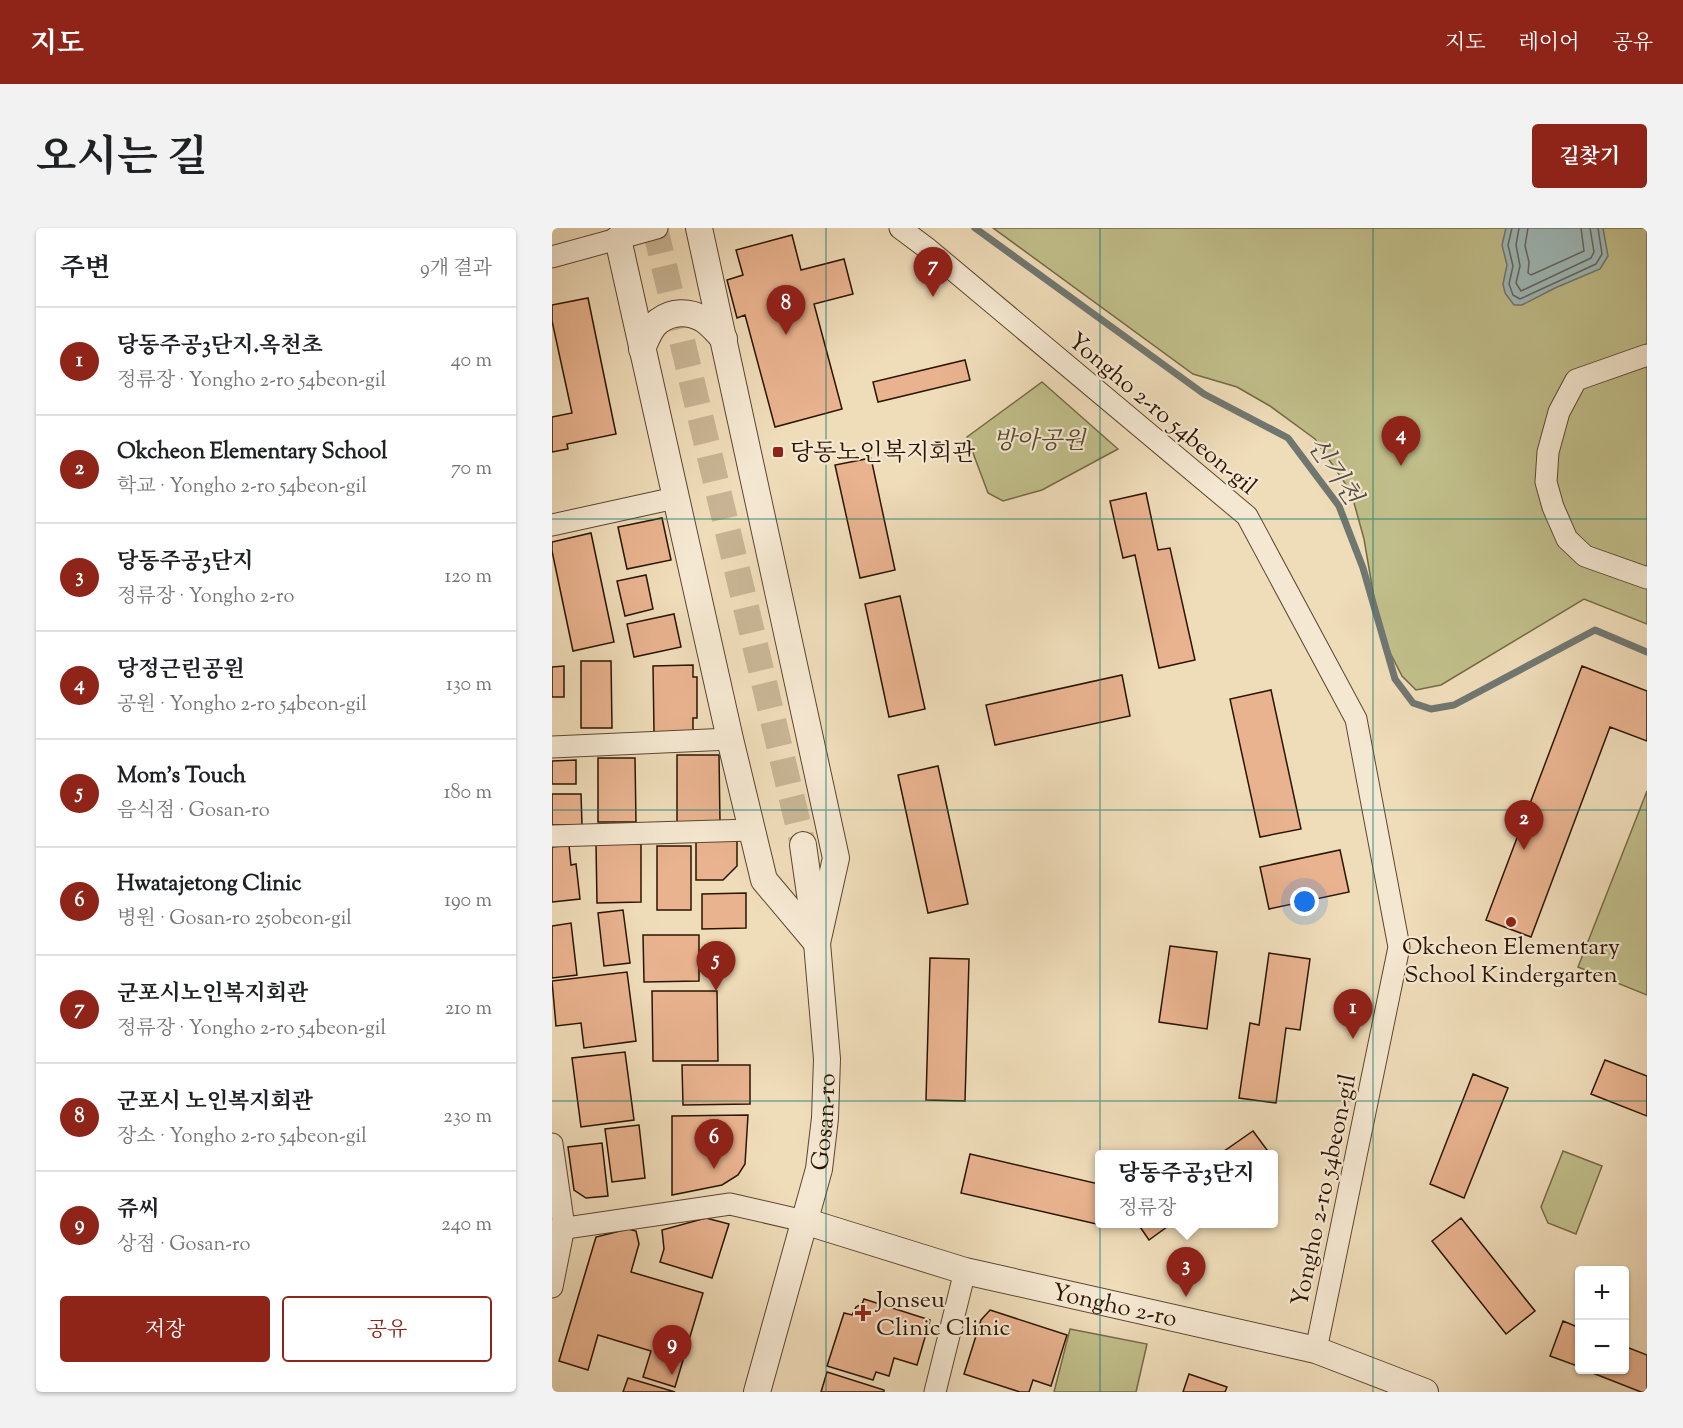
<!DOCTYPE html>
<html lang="ko">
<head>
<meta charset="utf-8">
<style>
	:root { --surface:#fff; --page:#f2f2f2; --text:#202124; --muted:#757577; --line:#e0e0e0; --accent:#8f2418 }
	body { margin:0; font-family:"Sorts Mill Goudy","Noto Serif KR",serif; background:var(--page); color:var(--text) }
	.controls { position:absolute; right:18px; bottom:18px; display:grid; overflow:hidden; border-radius:6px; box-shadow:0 2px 4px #0004 }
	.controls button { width:54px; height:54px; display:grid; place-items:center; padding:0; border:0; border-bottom:2px solid var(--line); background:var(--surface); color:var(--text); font:30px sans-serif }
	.you { position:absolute; left:753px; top:674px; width:21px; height:21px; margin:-15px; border:4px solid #fff; border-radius:50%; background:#1a73e8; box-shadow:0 0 0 9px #1a73e833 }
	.badge { display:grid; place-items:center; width:39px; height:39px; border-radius:50%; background:var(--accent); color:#fff; font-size:20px; font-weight:700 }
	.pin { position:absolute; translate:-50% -50px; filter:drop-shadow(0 2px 3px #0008) }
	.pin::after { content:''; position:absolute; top:32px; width:21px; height:18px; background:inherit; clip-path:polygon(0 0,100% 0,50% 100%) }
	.popup { position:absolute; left:543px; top:922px; width:183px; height:78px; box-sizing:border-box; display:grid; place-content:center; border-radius:6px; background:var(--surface); filter:drop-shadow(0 2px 4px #0005); font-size:20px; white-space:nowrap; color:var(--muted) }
	.popup b { font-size:22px; color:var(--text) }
	.popup::after { content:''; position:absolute; left:50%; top:100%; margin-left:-12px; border:12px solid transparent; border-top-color:var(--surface) }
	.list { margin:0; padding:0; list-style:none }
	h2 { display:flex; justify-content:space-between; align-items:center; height:78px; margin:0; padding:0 24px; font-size:26px }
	h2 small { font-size:20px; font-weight:400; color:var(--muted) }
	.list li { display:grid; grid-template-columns:39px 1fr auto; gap:18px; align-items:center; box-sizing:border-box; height:108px; padding:0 24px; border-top:2px solid var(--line) }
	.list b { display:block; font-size:22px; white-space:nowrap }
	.list p { margin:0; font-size:20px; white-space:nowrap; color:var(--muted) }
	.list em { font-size:20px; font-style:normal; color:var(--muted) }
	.actions { display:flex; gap:12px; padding:18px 24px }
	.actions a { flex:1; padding:14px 0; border:2px solid var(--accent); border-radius:6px; text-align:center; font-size:21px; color:var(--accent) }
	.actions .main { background:var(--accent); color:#fff }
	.map { position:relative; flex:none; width:1095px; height:1164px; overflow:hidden; border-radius:6px }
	header { display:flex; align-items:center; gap:36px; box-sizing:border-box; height:84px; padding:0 30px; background:var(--accent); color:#fff }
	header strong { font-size:28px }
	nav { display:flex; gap:33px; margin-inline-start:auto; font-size:21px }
	.intro { display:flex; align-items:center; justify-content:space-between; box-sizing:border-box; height:144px; padding:0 36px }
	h1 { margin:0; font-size:42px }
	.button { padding:15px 27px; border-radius:6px; background:var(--accent); color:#fff; font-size:21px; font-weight:700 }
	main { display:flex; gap:36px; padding:0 36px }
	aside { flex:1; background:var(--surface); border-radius:6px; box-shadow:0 2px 4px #0004 }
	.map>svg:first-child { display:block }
</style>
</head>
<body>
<header>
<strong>지도</strong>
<nav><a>지도</a><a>레이어</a><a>공유</a></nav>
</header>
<div class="intro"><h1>오시는 길</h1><a class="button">길찾기</a></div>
<main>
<aside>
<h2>주변<small>9개 결과</small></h2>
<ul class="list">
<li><span class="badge">1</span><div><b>당동주공3단지.옥천초</b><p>정류장 · Yongho 2-ro 54beon-gil</p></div><em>40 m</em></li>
<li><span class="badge">2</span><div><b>Okcheon Elementary School</b><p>학교 · Yongho 2-ro 54beon-gil</p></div><em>70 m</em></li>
<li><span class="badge">3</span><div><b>당동주공3단지</b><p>정류장 · Yongho 2-ro</p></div><em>120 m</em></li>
<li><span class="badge">4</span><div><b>당정근린공원</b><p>공원 · Yongho 2-ro 54beon-gil</p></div><em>130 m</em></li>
<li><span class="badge">5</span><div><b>Mom's Touch</b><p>음식점 · Gosan-ro</p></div><em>180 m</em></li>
<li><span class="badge">6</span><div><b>Hwatajetong Clinic</b><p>병원 · Gosan-ro 250beon-gil</p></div><em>190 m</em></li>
<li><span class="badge">7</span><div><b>군포시노인복지회관</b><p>정류장 · Yongho 2-ro 54beon-gil</p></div><em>210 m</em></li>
<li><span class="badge">8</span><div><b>군포시 노인복지회관</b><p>장소 · Yongho 2-ro 54beon-gil</p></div><em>230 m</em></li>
<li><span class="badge">9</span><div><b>쥬씨</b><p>상점 · Gosan-ro</p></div><em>240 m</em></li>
</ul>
<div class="actions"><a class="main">저장</a><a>공유</a></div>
</aside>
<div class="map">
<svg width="1095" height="1164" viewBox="0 0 1095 1164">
	<rect width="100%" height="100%" fill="#efdcb9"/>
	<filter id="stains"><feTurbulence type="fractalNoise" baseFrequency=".00333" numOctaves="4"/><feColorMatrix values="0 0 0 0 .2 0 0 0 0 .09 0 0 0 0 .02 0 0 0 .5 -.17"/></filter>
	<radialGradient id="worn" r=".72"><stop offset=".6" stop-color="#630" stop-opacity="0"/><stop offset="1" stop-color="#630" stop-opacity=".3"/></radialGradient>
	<path fill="#c0be8a" stroke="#766946" stroke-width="1.5" d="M441 0H1095V396L1032 371 889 457 864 462 850 448 828 405 812 311 799 264 763 211 718 178 685 159 641 146Z
		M490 154 566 221 490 262 451 273 436 265 415 209Z
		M1095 563V767L1026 739Z
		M1011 923 1050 938 1024 1006 996 995 989 979Z
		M518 1101 595 1116 584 1164H502Z"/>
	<path fill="#9eb9ba" stroke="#707770" stroke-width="1.5" d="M954 0H1051L1056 28 1048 41 1003 60 970 77H962L953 65 951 56 955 37 950 17Z"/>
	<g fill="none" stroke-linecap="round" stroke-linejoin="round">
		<path stroke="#65665e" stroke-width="1.5" d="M960 0 956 17 961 38 957 56 961 67 968 71 1044 36 1050 26 1046 0
			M967 0 964 17 968 38 964 55 969 63 1039 30 1042 24 1038 0
			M976 0 973 18 977 34 976 45 979 47 1032 23 1029 0"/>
		<path stroke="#707770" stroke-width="7" d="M423 0 652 166 736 210 787 278 811 340 843 451 861 475 879 481 902 477 1043 402 1095 424"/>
	</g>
	<path fill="#e9b38f" stroke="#2c1401" stroke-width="1.5" d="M240 7 249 42 292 31 301 66 262 76 290 181 223 199 193 87 185 90 175 52 191 47 184 22Z
		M36 70 64 206 15 216 16 221 0 224V189L20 185 0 93V77Z
		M413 132 418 152 326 174 321 154Z
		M319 230 343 342 308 350 283 237Z
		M594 265 606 322 618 320 643 432 607 440 583 327 571 330 558 273Z
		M110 290 119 332 75 341 66 299Z
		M39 305 62 414 21 423 0 323V314Z
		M94 347 101 381 73 388 65 353Z
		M348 368 373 481 337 489 313 376Z
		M122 386 129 419 82 429 75 396Z
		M29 433H59L60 500H29Z
		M141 437V449H145V490H141V504H102L101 438Z
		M12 438V469H0V439Z
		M1030 438 1095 463V513L1058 499 979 709 934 692Z
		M570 447 578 488 443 517 434 477Z
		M719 462 749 601 708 609 678 471Z
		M125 527H167L168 594H125Z
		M46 530H83L84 594H46Z
		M24 532V556H0V533Z
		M386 538 416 676 376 685 346 547Z
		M0 566H29L30 597H0Z
		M144 611H185V638L171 652H144Z
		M44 616H89V674L45 675Z
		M17 617 19 637 24 636 28 671 0 674V619Z
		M105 618H139V682H105Z
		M788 622 797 664 717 681 708 639Z
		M194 665V700L150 701V666Z
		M71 682 78 735 52 738 46 685Z
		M19 695 25 747 0 750V698Z
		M91 707H147V753L92 754Z
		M618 718 665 724 655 801 607 794Z
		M717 725 758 731 748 802 734 800 724 875 687 870 698 795 707 797Z
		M378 730 417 731 413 873 374 872Z
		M75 744 84 813 32 820 29 795 4 798 0 753Z
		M100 763H165L166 833H101Z
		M73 824 82 892 29 899 20 830Z
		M1053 832 1095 848V888L1039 866Z
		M130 837H198V876L131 877Z
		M921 846 956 860 912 970 878 956Z
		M196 887 193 936 186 947 170 957 120 967V888Z
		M87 897 93 950 60 954 53 901Z
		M701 903 718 926H668Z
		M50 915 56 968 34 970 22 962 16 919Z
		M418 926 547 956V996L549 997 409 965Z
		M154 990 177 996 160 1050 108 1034 112 1021 110 1002Z
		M909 990 983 1083 954 1106 880 1013Z
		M586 996H619L597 1012Z
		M76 1001 84 1003 87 1016 79 1044 151 1065 123 1159 91 1149 99 1123 46 1107 36 1142 7 1133 44 1009Z
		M312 1071 378 1092 365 1137 342 1130 337 1148 324 1144 321 1152 275 1138 292 1085 300 1087 304 1079 310 1076Z
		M438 1082 515 1107 499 1158 481 1152 477 1164H468L412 1146 429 1092Z
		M1011 1093 1028 1100V1139L998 1128Z
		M1072 1118 1095 1127V1164H1089L1033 1142H1072Z
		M275 1144 332 1162V1164H269Z
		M637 1146 675 1159 673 1164H631Z
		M76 1150 123 1164H71Z"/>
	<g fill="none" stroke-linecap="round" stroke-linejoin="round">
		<path stroke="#c8b494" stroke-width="26" stroke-dasharray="26 13" stroke-linecap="butt" d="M103 0 251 617"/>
		<g stroke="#5d462f" stroke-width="23">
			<path id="minor" d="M348 0 376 21 695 288 804 491 847 719 764 1122
				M0 29 105 0
				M1095 127 1024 152 1007 184 996 224 994 254 1001 279 1015 311 1033 328 1095 350
				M0 297 123 270
				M0 519 178 511
				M0 608 199 602
				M0 916 12 999 0 1059
				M0 1002 178 976 252 993
				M383 1164 413 1043"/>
		</g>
		<g stroke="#5d462f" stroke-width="28">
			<g id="tertiary">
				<path d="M147 0 284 630 265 715"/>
				<path d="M66 11 178 511 212 652 265 715"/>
				<path d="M90 121C94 112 98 99 107 93 120 83 137 83 151 91 159 96 165 104 172 111"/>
				<path id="s1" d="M252 993 413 1043 764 1122 873 1164"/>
				<path id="s2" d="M205 1164 267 941 273 890 275 831 265 715 251 617"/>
			</g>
		</g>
		<use href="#minor" stroke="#f5e8d2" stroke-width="21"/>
		<use href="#tertiary" stroke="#f5e8d2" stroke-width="26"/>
	</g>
	<path fill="none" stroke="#0f766e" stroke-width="1.5" stroke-opacity="0.55" d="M274 0V1164M548 0V1164M821 0V1164M0 291H1095M0 582H1095M0 873H1095"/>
	<g fill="#8f2418" stroke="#f5e8d2" stroke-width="2">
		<rect x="220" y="218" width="12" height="12" rx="3"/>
		<circle cx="959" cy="694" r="6"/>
		<path d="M308 1076h6v6h6v6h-6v6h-6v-6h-6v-6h6z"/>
	</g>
	<g text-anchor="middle" stroke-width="4.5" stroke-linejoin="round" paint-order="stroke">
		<g font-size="24" fill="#2c1401" stroke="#f5e8d2">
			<text transform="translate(611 185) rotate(40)" y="8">Yongho 2-ro 54beon-gil</text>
			<text dy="8" stroke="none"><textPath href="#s2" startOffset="279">Gosan-ro</textPath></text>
			<text transform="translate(771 962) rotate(-78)" y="8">Yongho 2-ro 54beon-gil</text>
			<text dy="8" stroke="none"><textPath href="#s1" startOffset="322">Yongho 2-ro</textPath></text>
		</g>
		<g font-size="24" font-style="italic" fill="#58472a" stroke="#f5e8d2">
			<text x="487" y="220">방아공원</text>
		</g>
		<g font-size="24" fill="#2c1401" stroke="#f5e8d2" text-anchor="start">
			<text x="238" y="232">당동노인복지회관</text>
			<text x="959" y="726" text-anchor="middle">Okcheon Elementary<tspan x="959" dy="28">School Kindergarten</tspan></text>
			<text x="324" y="1079">Jonseu<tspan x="324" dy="28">Clinic Clinic</tspan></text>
		</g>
		<g font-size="26" font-style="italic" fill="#544e42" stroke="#f5e8d2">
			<text transform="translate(783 242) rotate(56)" y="9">신기천</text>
		</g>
	</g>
	<rect width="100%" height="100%" filter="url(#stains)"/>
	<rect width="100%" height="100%" fill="url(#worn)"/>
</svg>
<div class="controls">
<button>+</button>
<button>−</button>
</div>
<div class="you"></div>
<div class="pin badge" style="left:801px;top:811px">1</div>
<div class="pin badge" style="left:972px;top:622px">2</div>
<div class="pin badge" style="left:634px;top:1069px">3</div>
<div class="popup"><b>당동주공3단지</b>정류장</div>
<div class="pin badge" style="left:849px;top:238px">4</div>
<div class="pin badge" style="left:164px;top:763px">5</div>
<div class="pin badge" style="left:162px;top:941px">6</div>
<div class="pin badge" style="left:381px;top:69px">7</div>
<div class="pin badge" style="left:234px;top:107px">8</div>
<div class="pin badge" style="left:120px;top:1147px">9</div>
</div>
</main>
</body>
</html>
